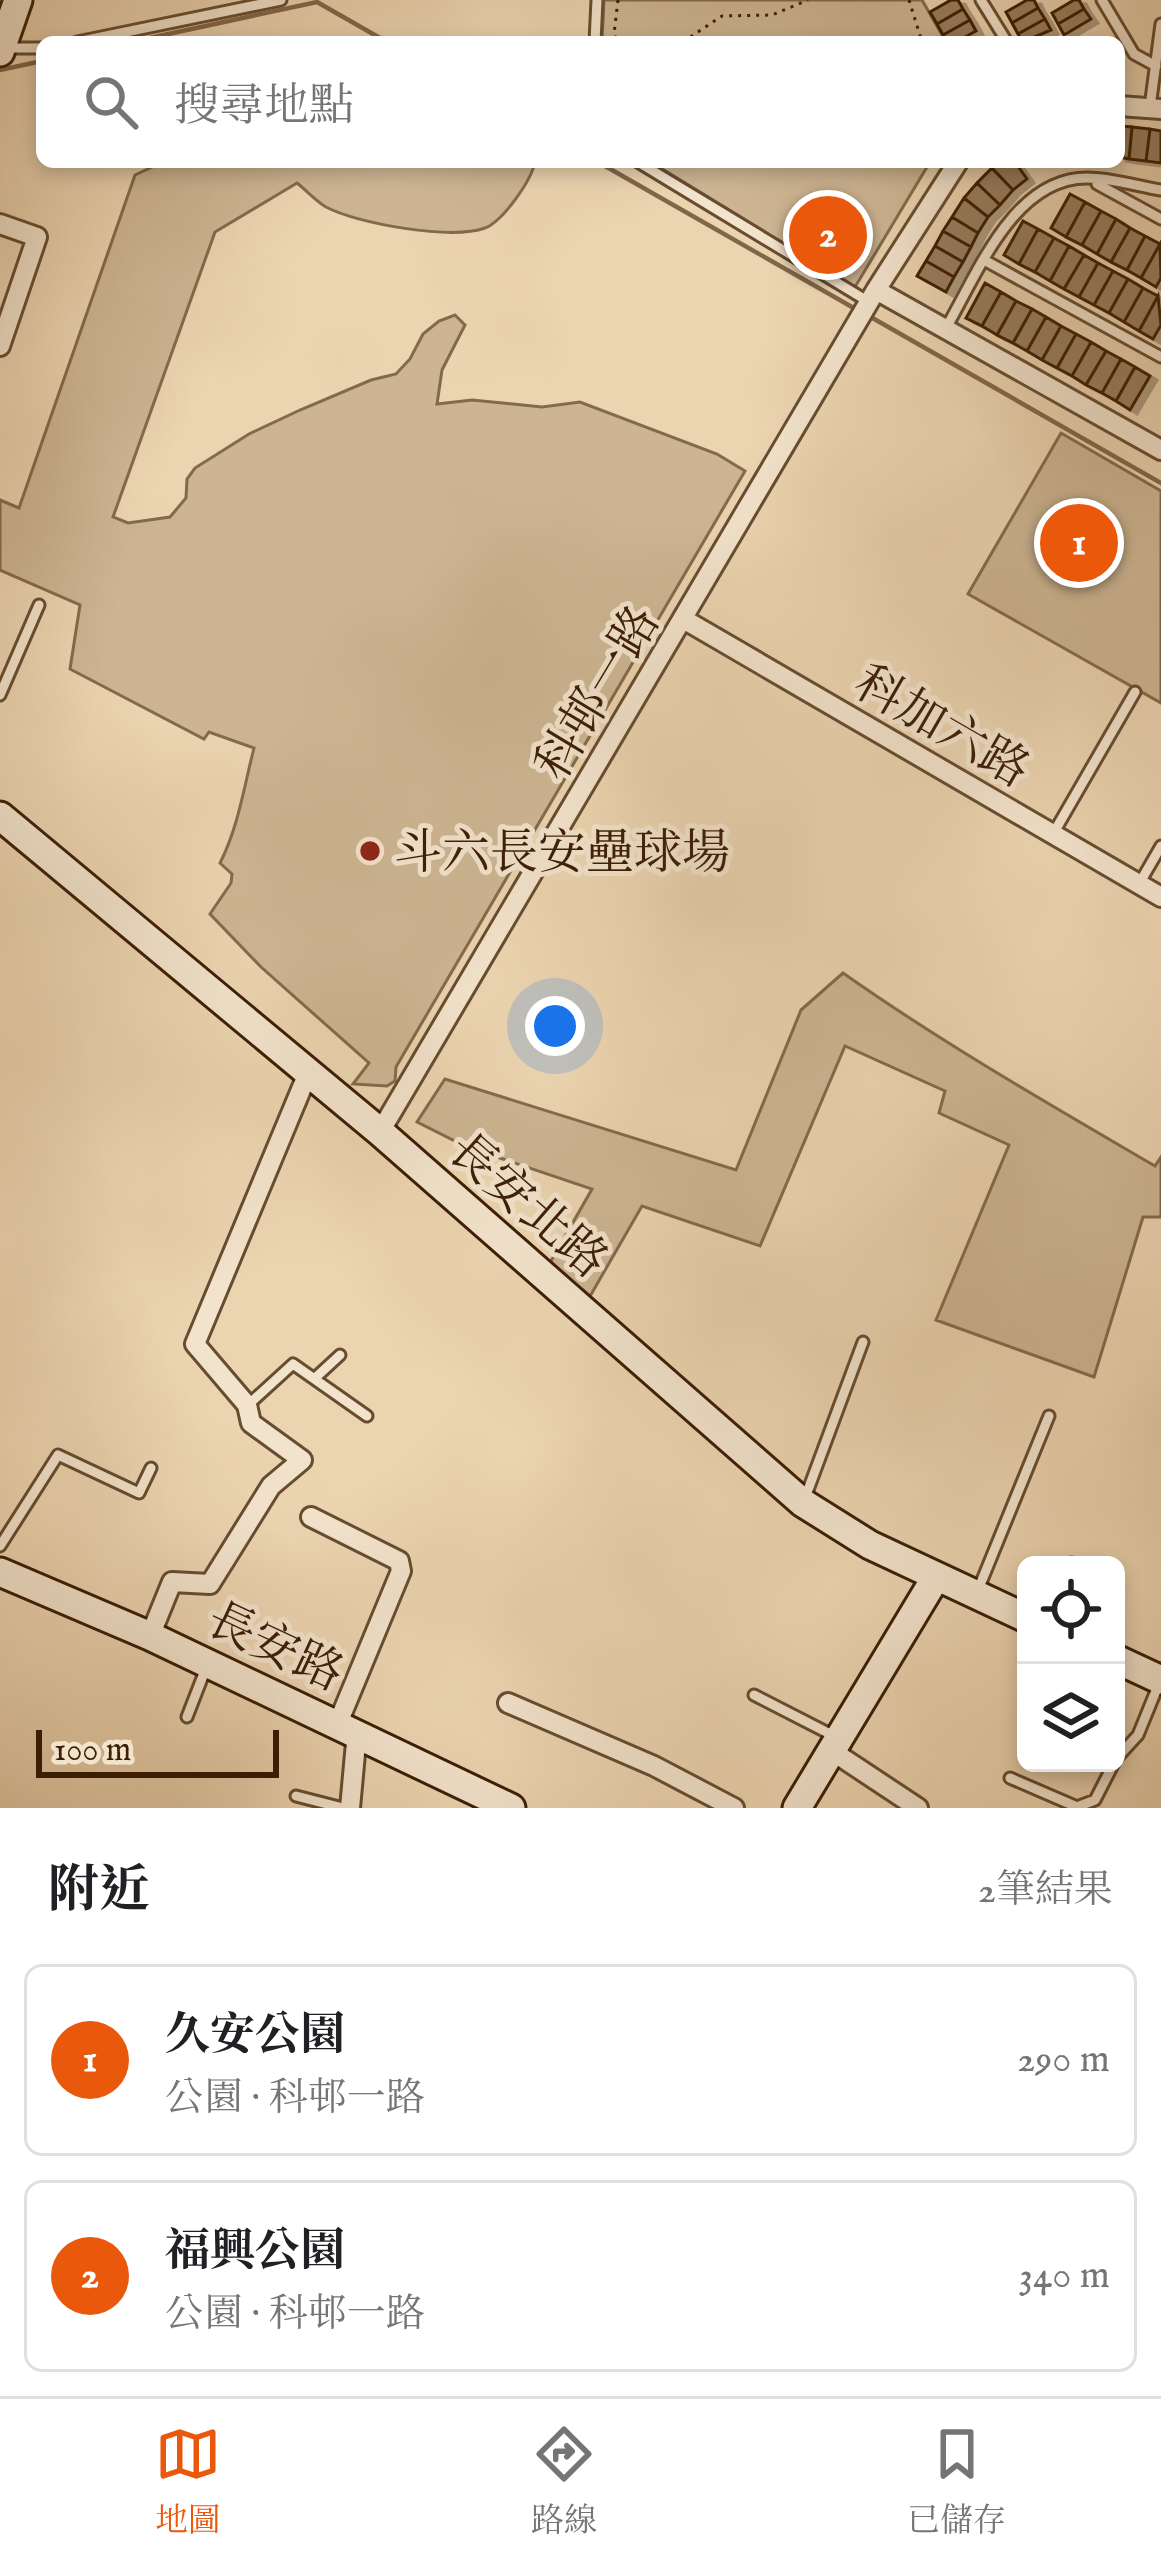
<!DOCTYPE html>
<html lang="zh-TW">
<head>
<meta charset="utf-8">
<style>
	:root { --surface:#fff; --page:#f2f2f2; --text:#202124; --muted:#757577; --line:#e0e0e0; --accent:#ea580c }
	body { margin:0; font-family:"IM FELL English","Noto Serif TC",serif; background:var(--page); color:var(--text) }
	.controls { position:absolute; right:36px; bottom:36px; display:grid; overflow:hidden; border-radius:18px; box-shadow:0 6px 18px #0003 }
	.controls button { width:108px; height:108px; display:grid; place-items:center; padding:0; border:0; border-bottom:3px solid var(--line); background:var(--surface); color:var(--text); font:60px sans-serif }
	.scale { position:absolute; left:36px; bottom:30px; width:243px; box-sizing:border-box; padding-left:12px; border:6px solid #3c1e05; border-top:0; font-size:33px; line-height:42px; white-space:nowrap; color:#3c1e05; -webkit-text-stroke:9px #f2e3cc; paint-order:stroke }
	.you { position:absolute; left:555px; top:1026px; width:42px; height:42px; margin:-30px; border:9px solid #fff; border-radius:50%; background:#1a73e8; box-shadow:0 0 0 18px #1a73e833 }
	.badge { display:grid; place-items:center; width:78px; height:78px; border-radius:50%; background:var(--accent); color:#fff; font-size:39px; font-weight:700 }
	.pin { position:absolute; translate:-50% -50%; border:6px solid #fff; box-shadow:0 3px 12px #0006 }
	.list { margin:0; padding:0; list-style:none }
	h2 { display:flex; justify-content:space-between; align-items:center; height:156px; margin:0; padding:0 48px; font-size:51px }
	h2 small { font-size:39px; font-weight:400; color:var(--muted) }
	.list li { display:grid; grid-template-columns:78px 1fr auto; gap:36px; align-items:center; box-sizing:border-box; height:192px; margin:0 24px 24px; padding:0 24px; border:3px solid var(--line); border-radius:18px }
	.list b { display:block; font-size:45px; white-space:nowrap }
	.list p { margin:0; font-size:39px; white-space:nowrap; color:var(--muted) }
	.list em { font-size:39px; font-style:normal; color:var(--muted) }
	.icon { flex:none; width:66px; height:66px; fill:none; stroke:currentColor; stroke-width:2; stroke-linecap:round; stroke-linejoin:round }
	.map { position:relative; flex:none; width:1161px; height:1808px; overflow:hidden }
	.search { position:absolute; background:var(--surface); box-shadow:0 6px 18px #0003; left:36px; right:36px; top:36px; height:132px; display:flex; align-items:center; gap:30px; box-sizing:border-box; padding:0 42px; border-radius:18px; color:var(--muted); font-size:45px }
	.sheet { height:588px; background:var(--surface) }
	nav { display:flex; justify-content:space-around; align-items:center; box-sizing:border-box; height:168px; border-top:3px solid var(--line); background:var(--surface); font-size:33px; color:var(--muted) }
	nav a { display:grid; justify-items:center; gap:6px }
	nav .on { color:var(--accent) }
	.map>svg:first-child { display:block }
</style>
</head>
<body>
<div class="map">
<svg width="1161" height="1808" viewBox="0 0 1161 1808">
	<defs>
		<filter id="shadow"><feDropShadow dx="7" dy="4" stdDeviation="0" flood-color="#0004"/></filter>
	</defs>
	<rect width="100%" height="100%" fill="#ebd4b0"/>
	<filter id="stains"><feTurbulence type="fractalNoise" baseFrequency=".00167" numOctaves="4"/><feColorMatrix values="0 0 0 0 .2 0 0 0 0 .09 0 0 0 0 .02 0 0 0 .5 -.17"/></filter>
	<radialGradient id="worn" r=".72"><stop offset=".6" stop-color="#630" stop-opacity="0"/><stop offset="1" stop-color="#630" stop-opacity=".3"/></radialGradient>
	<path fill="#cdb593" stroke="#846a4c" stroke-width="3" d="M604 0H922L946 42H602Z
		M163 162H535C531 181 503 221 485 228 451 240 358 224 326 207 316 201 306 190 297 183L215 232 113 517 128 523 170 517 186 498 187 479 195 468 249 434 300 410 371 380 396 374 410 359 423 334 439 321 455 315 465 325 442 370 437 404 472 400 542 407 580 402 717 454 745 471 396 1067 395 1081 387 1086 353 1084 369 1063 261 967 210 914 231 883 232 874 220 863C238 828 244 787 254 748L209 732 204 739 70 669 80 605 0 570V500L19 508 135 175Z
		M651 162H930L855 287Z
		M1061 433 1161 491V703L968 594Z
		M843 973C944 1044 1049 1104 1155 1166L1161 1157V1217H1143L1094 1377 936 1320 1009 1145 939 1113 945 1091 845 1046 760 1246 642 1206 589 1298 548 1266 592 1189 467 1147 417 1122 445 1079 736 1170 801 1010Z"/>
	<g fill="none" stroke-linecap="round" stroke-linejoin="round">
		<path stroke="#826649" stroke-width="4.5" d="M131 42 317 2 387 42
			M0 70 42 61
			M598 162 859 311
			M869 316 1161 483"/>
	</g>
	<path fill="#977d5e" stroke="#3c1e05" stroke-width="3" filter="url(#shadow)" d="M951 0H958L963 9 937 24 930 12Z
		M1027 0H1034L1038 8 1012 23 1006 12Z
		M1074 0H1079L1084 9 1058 24 1052 13Z
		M1038 8 1045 19 1018 34 1012 23Z
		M963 9 970 20 943 35 937 24Z
		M1084 9 1091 19 1064 35 1058 24Z
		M1045 19 1051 30 1023 42 1018 34Z
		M970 20 976 31 956 42H948L943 35Z
		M1119 126 1132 127 1129 159 1119 157Z
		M1132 127 1150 129 1146 161 1129 159Z
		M1150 129 1161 131V163L1146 161Z
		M999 162H1015L1027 179 1013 190 992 168Z
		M992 168 1013 190 1000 205 977 183Z
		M977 183 1000 205 988 217 964 198Z
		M1070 194 1085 202 1066 237 1051 228Z
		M964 198 988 217 978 233 952 217Z
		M1085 202 1101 211 1082 245 1066 237Z
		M1101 211 1116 219 1097 254 1082 245Z
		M952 217 978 233 971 247 943 231Z
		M1116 219 1130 228 1111 262 1097 254Z
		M1023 221 1038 229 1019 264 1004 255Z
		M1130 228 1145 236 1127 270 1111 262Z
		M1038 229 1054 238 1035 272 1019 264Z
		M943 231 971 247 963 262 935 246Z
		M1145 236 1160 244 1141 278 1127 270Z
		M1054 238 1069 246 1050 281 1035 272Z
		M1160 244 1161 278 1156 287 1141 278Z
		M935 246 963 262 954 277 926 261Z
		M1069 246 1084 255 1064 289 1050 281Z
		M1084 255 1098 263 1079 297 1064 289Z
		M926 261 954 277 946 292 917 276Z
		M1098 263 1113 271 1094 305 1079 297Z
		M1113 271 1128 279 1109 313 1094 305Z
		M1128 279 1143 288 1124 322 1109 313Z
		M985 283 1001 292 982 326 966 318Z
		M1143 288 1158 296 1139 331 1124 322Z
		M1001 292 1016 301 997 335 982 326Z
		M1158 296 1161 325 1153 339 1139 331Z
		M1016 301 1032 309 1013 343 997 335Z
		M1032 309 1046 317 1027 351 1013 343Z
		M1046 317 1061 326 1042 360 1027 351Z
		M1061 326 1076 334 1057 368 1042 360Z
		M1076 334 1091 342 1072 376 1057 368Z
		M1091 342 1106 351 1086 385 1072 376Z
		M1106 351 1121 359 1102 393 1086 385Z
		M1121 359 1135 367 1116 401 1102 393Z
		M1135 367 1150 376 1130 410 1116 401Z"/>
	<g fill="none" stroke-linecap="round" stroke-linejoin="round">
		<g stroke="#684c30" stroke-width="15">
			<path id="lane" d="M981 0 1007 42
				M1102 0 1134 54 1156 66
				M77 42 281 0
				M595 42 597 0
				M7 48H42
				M1150 107 1161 24
				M638 162 869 302
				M1097 184 1161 219
				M984 260 1161 357
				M946 328C977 275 1013 178 1087 178 1111 178 1137 186 1161 190
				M0 695 39 605
				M1053 834 1135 692
				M1139 884 1161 846
				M314 1379 340 1355
				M248 1405 293 1364 367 1416
				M805 1498 863 1342
				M0 1546 58 1455 139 1493 151 1468
				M1069 1565 1072 1563
				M978 1590 1049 1416
				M754 1695 834 1736
				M187 1717 206 1668
				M1116 1759 1138 1735 1160 1681
				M1010 1778 1077 1807 1095 1800 1114 1763
				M296 1796 343 1808"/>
		</g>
		<g stroke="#684c30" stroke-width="24">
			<path id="street" d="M1119 106 1161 109
				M0 224 37 237 0 346
				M876 290 1161 450
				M685 620 1161 897
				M380 1132 876 290 958 162
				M311 1517 399 1561 401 1571 338 1723
				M150 1636 172 1582 210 1584 271 1486 302 1460 251 1423 247 1405 195 1344 308 1073
				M508 1703 654 1766 734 1808
				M832 1751 918 1808
				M350 1808 357 1732"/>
		</g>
		<g stroke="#3c1e05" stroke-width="33">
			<path id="secondary" d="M0 52 18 0
				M0 816 380 1132 803 1503 870 1545 1026 1618
				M0 1572 150 1636 511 1808
				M1116 1659 1161 1680
				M797 1808 936 1577"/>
		</g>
		<path stroke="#3c1e05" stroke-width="3" stroke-dasharray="3 6" stroke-linecap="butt" d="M618 0 614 34 618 42
			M909 0 922 42
			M683 42 722 16 772 15 808 0"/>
		<use href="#lane" stroke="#f2e3cc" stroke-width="9"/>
		<use href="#street" stroke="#f2e3cc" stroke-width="18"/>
		<use href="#secondary" stroke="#f2e3cc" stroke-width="27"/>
	</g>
	<circle fill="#8f2418" stroke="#f2e3cc" stroke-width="4.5" cx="370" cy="851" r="12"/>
	<g text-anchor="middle" stroke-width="10" stroke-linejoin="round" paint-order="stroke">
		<g font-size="48" fill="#3c1e05" stroke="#f2e3cc">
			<text transform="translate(596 692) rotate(-59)" y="17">科邨一路</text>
			<text transform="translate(943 725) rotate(30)" y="17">科加六路</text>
			<text transform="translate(529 1204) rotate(41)" y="17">長安北路</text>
			<text transform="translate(276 1645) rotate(25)" y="17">長安路</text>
		</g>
		<g font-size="48" fill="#3c1e05" stroke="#f2e3cc" text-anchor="start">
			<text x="394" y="868">斗六長安壘球場</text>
		</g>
	</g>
	<rect width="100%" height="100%" filter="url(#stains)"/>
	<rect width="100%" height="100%" fill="url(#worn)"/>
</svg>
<div class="controls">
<button><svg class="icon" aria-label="locate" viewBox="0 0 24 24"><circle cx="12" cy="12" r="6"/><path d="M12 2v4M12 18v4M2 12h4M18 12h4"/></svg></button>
<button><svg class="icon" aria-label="layers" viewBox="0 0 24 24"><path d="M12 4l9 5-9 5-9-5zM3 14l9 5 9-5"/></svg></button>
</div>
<div class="scale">100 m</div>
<div class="you"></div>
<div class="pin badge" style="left:1079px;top:543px">1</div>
<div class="pin badge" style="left:828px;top:235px">2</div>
<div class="search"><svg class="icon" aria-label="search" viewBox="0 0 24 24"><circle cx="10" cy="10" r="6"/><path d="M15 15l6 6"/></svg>搜尋地點</div>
</div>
<section class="sheet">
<h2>附近<small>2筆結果</small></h2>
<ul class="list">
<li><span class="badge">1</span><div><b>久安公園</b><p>公園 · 科邨一路</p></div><em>290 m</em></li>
<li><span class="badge">2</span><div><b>福興公園</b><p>公園 · 科邨一路</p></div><em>340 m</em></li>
</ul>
</section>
<nav>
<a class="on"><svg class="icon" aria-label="map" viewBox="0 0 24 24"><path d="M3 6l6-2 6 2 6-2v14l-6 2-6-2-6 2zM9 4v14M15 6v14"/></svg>地圖</a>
<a><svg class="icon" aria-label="directions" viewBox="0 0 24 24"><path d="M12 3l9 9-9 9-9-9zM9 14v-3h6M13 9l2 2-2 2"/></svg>路線</a>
<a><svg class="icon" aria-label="saved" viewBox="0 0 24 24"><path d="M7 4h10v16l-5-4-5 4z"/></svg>已儲存</a>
</nav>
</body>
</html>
